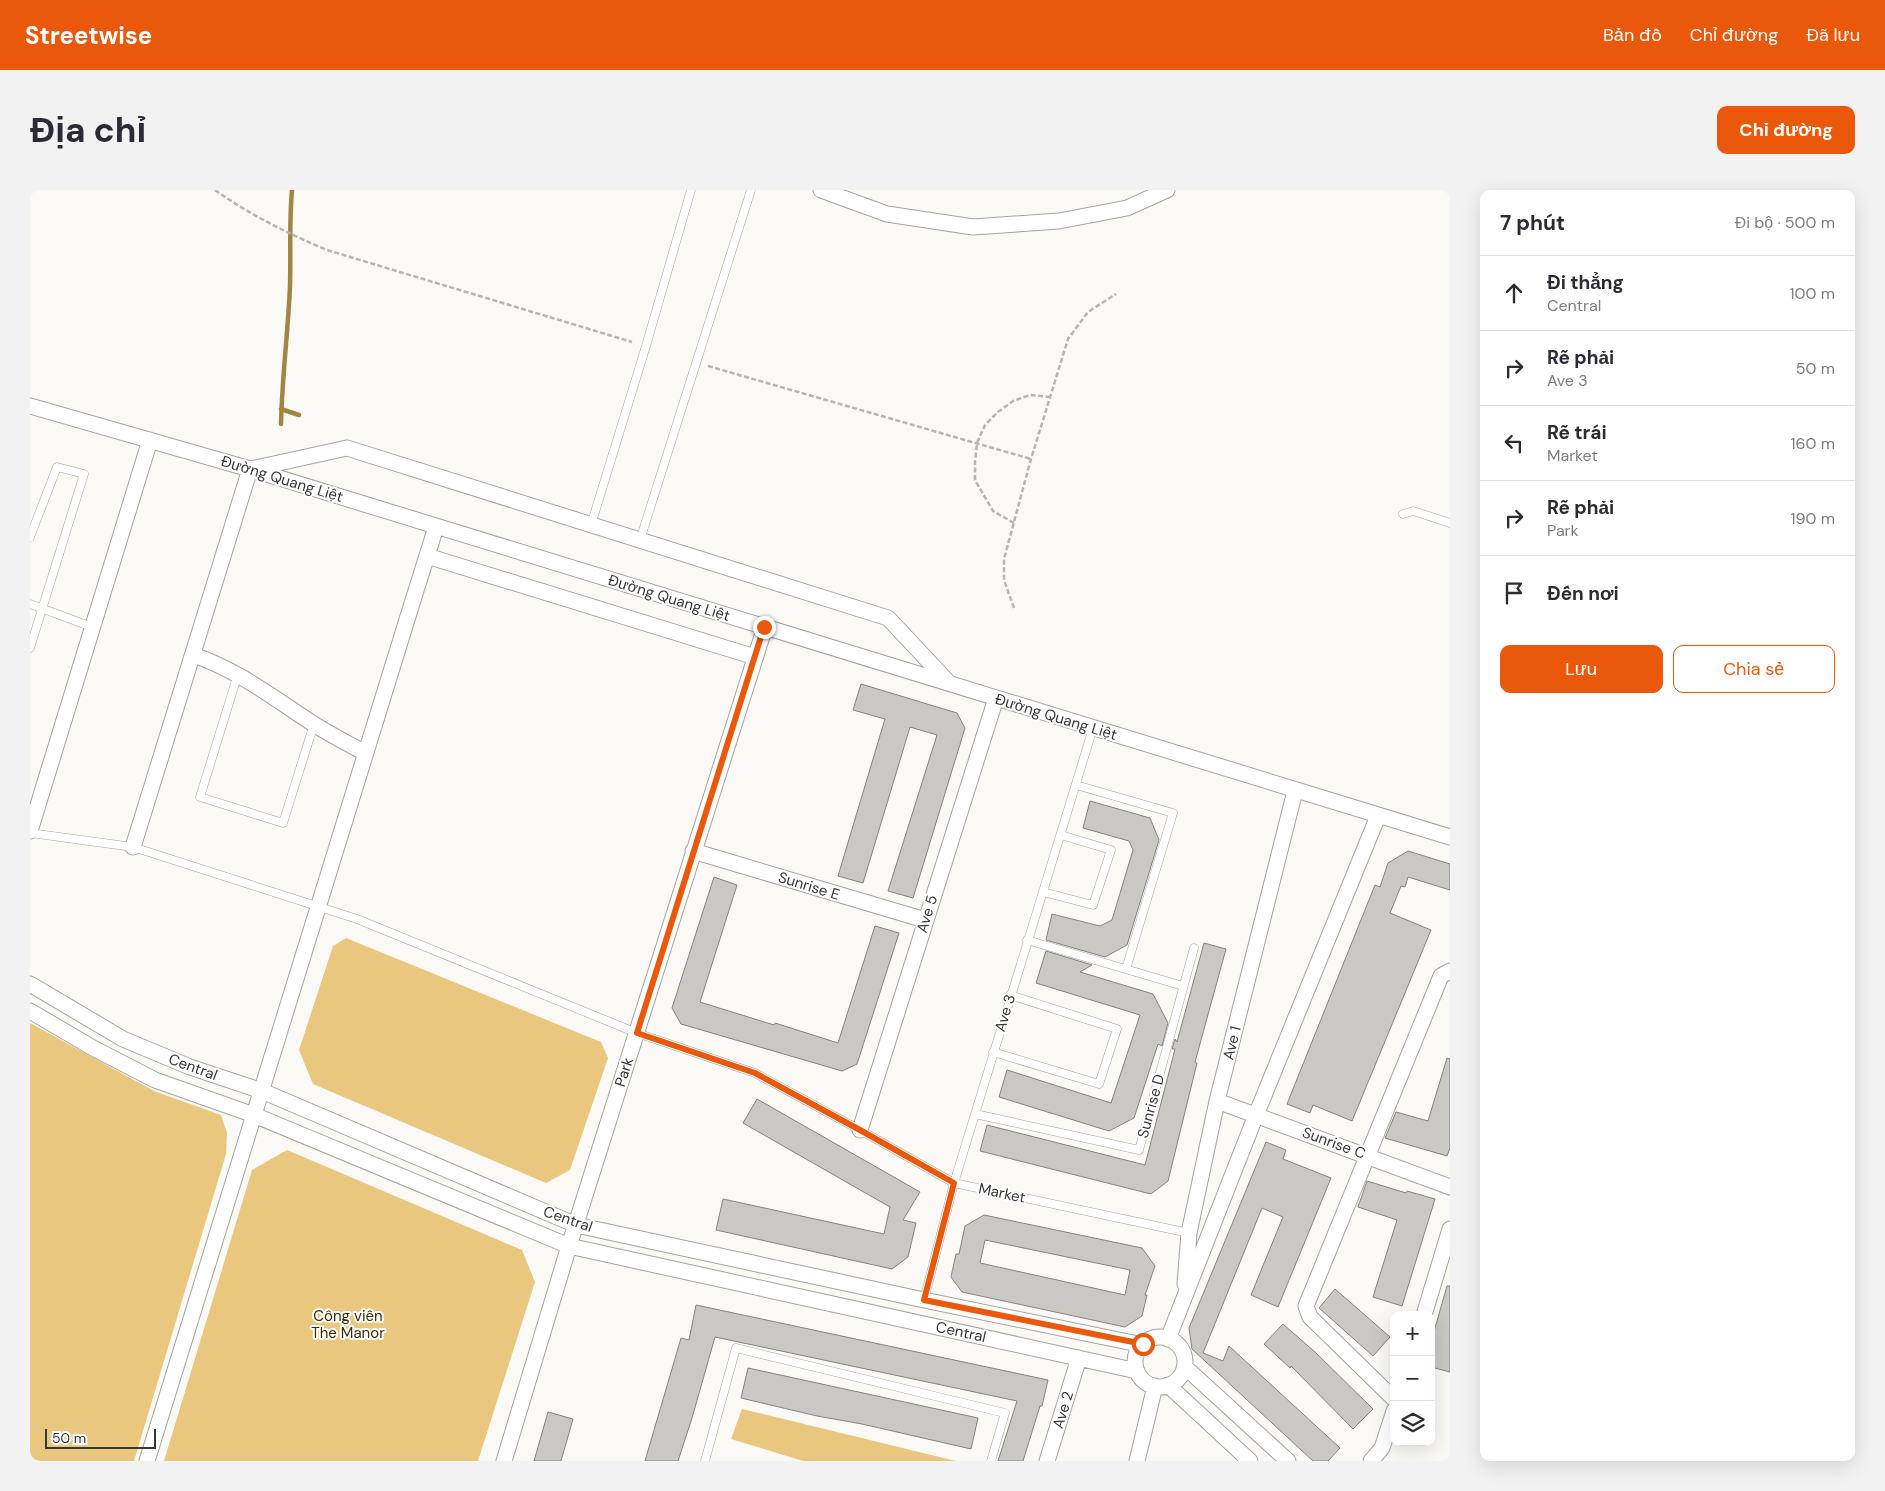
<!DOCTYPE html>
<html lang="vi">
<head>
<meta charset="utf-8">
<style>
	:root { --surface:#fff; --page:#f2f2f3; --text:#2b2b33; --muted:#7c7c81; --line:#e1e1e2; --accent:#ea580c }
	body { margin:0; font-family:"DM Sans",sans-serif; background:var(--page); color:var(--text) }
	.controls { position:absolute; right:15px; bottom:15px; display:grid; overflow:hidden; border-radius:10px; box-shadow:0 5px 20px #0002 }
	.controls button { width:45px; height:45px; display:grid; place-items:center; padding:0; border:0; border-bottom:1px solid var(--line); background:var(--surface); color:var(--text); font:25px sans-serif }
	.scale { position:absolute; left:15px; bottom:12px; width:111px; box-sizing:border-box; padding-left:5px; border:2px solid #373736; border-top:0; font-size:14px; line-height:18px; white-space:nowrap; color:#373736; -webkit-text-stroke:4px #fff; paint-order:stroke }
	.stop { position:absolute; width:15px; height:15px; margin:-11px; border:4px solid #ea580c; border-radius:50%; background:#fff }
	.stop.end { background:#ea580c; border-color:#fff; box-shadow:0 1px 5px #0008 }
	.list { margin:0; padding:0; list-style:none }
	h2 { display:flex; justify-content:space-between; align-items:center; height:65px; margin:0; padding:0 20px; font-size:21px }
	h2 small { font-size:16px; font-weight:400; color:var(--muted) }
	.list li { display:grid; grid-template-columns:32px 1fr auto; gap:15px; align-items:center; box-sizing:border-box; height:75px; padding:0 20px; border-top:1px solid var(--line) }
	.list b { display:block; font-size:19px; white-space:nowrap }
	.list p { margin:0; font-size:16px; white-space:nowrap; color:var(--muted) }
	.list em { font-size:16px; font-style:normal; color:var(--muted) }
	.actions { display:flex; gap:10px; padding:15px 20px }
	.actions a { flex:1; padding:11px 0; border:1px solid var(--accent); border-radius:10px; text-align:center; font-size:18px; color:var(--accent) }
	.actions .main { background:var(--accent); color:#fff }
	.icon { flex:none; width:28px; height:28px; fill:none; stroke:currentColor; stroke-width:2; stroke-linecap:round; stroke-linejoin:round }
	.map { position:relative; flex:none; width:1420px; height:1271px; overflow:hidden; border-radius:10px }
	header { display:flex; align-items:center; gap:30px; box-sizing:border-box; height:70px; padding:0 25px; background:var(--accent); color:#fff }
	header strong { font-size:24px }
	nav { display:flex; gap:28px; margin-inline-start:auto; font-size:18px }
	.intro { display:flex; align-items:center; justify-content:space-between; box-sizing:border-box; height:120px; padding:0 30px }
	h1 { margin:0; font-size:35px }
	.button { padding:12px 22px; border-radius:10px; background:var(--accent); color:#fff; font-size:18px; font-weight:700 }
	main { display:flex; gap:30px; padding:0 30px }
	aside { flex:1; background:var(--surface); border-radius:10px; box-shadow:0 5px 20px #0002 }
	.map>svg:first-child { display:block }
</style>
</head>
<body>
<header>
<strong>Streetwise</strong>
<nav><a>Bản đồ</a><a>Chỉ đường</a><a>Đã lưu</a></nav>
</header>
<div class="intro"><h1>Địa chỉ</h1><a class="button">Chỉ đường</a></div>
<main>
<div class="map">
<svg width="1420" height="1271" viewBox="0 0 1420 1271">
	<rect width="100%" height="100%" fill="#faf9f6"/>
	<path fill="#e9c77f" d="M316 748 571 852 578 868 540 980 516 993 283 894 269 860 303 756Z
		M0 833 124 901 191 925 197 943 196 964 104 1271H0Z
		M257 960 492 1060 505 1092 448 1271H134L222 980Z
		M712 1219 926 1271H773L701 1249Z"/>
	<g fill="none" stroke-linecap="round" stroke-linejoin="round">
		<path stroke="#a08545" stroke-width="4.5" d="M251 219 269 225
			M251 234C252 188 258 142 260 96 261 64 259 32 262 0"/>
	</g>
	<path fill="#c9c8c5" stroke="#848380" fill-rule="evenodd" d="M831 494 927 523 935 538 883 708 858 701 907 545 880 537 833 693 808 686 855 529 823 520Z
		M1060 611 1120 628 1129 650 1097 755 1075 767 1016 750 1022 724 1070 736 1082 730 1103 660 1099 651 1053 638Z
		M1378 661 1420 674V700L1378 687 1375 697 1371 696 1360 723 1401 740 1322 931 1283 915 1280 923 1257 914 1345 695 1350 697 1358 673Z
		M684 687 707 695 670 812 744 835 745 833 808 853 845 736 869 743 827 874 812 881 651 834 642 818Z
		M1174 753 1196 759 1165 872 1167 873 1138 991 1121 1004 950 961 957 935 1115 975 1145 859H1142L1145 849 1147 852Z
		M1016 761 1062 775 1050 782 1123 804 1138 833 1132 856 1128 854 1104 928 1079 941 969 907 977 880 1081 913 1110 825 1006 793Z
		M1417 868 1420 869V958L1417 966 1355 948 1366 922 1398 931Z
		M727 909 890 1002 873 1030 886 1033 878 1067 862 1079 686 1040 693 1009 854 1044 860 1017 713 933Z
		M1236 952 1256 960 1253 969 1301 988 1248 1117 1221 1105 1253 1027 1232 1018 1173 1163 1193 1171 1199 1156 1310 1258 1298 1271H1283L1162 1159 1159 1138Z
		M1337 991 1376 1003 1377 1001 1405 1009 1372 1116 1343 1107 1367 1030 1328 1017Z
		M954 1025 1112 1058 1125 1076 1115 1105H1117L1112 1126 1095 1137 932 1102 921 1087 926 1064H929L935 1036ZM955 1050 1100 1080 1095 1105 950 1073Z
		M1417 1096H1420V1182L1401 1177V1152Z
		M1305 1099 1360 1147 1343 1166 1289 1118Z
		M666 1115 1018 1190 1012 1216H1010L993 1271H968L987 1211 685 1147 662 1228 648 1271H615L651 1148 659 1150Z
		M1253 1134 1285 1162 1343 1219 1323 1239 1261 1176 1260 1178 1234 1154Z
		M718 1178 948 1228 941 1259 832 1234 787 1226 711 1208Z
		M518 1222 543 1229 531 1271H504Z"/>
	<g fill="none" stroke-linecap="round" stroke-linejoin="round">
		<g stroke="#a5a4a1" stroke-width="9">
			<path id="lane" d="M1373 324 1383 321 1420 333
				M561 335 616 156 661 0
				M0 347 27 277 54 284 0 458
				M610 350 721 0
				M0 414 62 437
				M208 484 170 607 253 633 284 534
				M1046 595 1143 623 1096 779
				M0 643 103 657 327 729 607 843 725 883 830 940 924 993 1159 1043
				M1013 702 1063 715 1081 660 1031 645
				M997 750 1153 796
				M963 862 1069 894 1087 839 980 805
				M945 924 1109 960 1164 758
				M894 1110 924 993 1063 538
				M675 1271 706 1158 975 1223 961 1271"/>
		</g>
		<g stroke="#a5a4a1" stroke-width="17">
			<path id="street" d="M791 0 857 24 943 37 1029 31 1097 18 1137 0
				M0 216 220 279 1420 647
				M221 279 317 258 858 428 919 493
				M397 366 725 467
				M163 465C208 480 242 507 282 533 299 544 317 553 335 563
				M0 641 120 250
				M103 657 220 279
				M663 661 895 730
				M0 794 93 849 160 877 232 901 546 1035 894 1110 1113 1155
				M0 821 63 858 125 890 224 925 539 1056 1107 1181
				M1187 911 1420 997
				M830 940 966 508
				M1155 1094 1159 1043 1187 911 1265 601
				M1394 1125 1420 1039
				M1105 1172a25 25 0 1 1 50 0a25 25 0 1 1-50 0Z
				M1138 1149 1226 925 1348 626
				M1155 1177 1258 1271
				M1138 1195 1220 1271
				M1364 1209 1280 1127 1276 1116 1411 786 1420 781
				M117 1271C213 960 308 648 406 337
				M474 1271 539 1056 735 437
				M1017 1271 1049 1168
				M1107 1271 1125 1196
				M1341 1271 1352 1258 1364 1221"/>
		</g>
		<path stroke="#b6b5b3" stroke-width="2.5" stroke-dasharray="5 2.5" stroke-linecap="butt" d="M185 0C220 25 257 43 297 60L602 152
			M678 176 1001 269
			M984 333 963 321 945 290V272L947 253 955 235 968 222 983 211 1000 205 1021 207
			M984 418 974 390V369L1001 269 1038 149 1058 122 1086 104"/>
		<use href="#lane" stroke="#fff" stroke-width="8"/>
		<use href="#street" stroke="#fff" stroke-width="15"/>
	</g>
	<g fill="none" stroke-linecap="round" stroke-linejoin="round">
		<path stroke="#ea580c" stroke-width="6" d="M734 437 607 843 725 883 830 940 924 993 894 1110 1113 1154"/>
	</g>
	<g text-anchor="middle" stroke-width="4" stroke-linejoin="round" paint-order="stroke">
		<g font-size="15" fill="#373736" stroke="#fff">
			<text transform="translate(252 289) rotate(17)" y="5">Đường Quang Liệt</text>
			<text transform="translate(639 408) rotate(17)" y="5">Đường Quang Liệt</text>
			<text transform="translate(1026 527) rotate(17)" y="5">Đường Quang Liệt</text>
			<text transform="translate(779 696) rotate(17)" y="5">Sunrise E</text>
			<text transform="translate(897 724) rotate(-73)" y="5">Ave 5</text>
			<text transform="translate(975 823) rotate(-73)" y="5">Ave 3</text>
			<text transform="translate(1202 853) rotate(-76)" y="5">Ave 1</text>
			<text transform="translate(163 877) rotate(20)" y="5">Central</text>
			<text transform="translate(594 882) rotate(-72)" y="5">Park</text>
			<text transform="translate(1121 916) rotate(-75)" y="5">Sunrise D</text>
			<text transform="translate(1304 953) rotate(20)" y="5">Sunrise C</text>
			<text transform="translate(972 1003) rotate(12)" y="5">Market</text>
			<text transform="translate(538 1029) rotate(19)" y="5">Central</text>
			<text transform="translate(931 1142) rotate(12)" y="5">Central</text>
			<text transform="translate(1033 1220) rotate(-73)" y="5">Ave 2</text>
		</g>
		<g font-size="15" fill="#3b2b02" stroke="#fff">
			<text x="318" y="1131">Công viên<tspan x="318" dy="17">The Manor</tspan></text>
		</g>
	</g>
</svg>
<div class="controls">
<button>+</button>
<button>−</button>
<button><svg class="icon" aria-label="layers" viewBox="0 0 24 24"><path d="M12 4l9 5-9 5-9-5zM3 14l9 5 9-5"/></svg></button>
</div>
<div class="scale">50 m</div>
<div class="stop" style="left:1113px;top:1154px"></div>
<div class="stop end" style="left:734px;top:437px"></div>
</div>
<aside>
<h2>7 phút<small>Đi bộ · 500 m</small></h2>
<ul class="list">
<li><svg class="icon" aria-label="ahead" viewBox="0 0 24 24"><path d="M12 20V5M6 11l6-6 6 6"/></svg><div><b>Đi thẳng</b><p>Central</p></div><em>100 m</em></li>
<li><svg class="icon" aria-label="right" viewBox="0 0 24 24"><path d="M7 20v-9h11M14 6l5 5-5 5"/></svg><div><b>Rẽ phải</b><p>Ave 3</p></div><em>50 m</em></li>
<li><svg class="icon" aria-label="left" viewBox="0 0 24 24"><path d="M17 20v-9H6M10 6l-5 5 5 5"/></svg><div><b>Rẽ trái</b><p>Market</p></div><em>160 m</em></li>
<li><svg class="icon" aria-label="right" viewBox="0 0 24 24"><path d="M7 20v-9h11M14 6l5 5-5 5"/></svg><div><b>Rẽ phải</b><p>Park</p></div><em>190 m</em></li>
<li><svg class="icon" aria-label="arrive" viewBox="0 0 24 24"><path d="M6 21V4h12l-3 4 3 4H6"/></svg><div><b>Đến nơi</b></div></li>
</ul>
<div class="actions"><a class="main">Lưu</a><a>Chia sẻ</a></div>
</aside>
</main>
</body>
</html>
